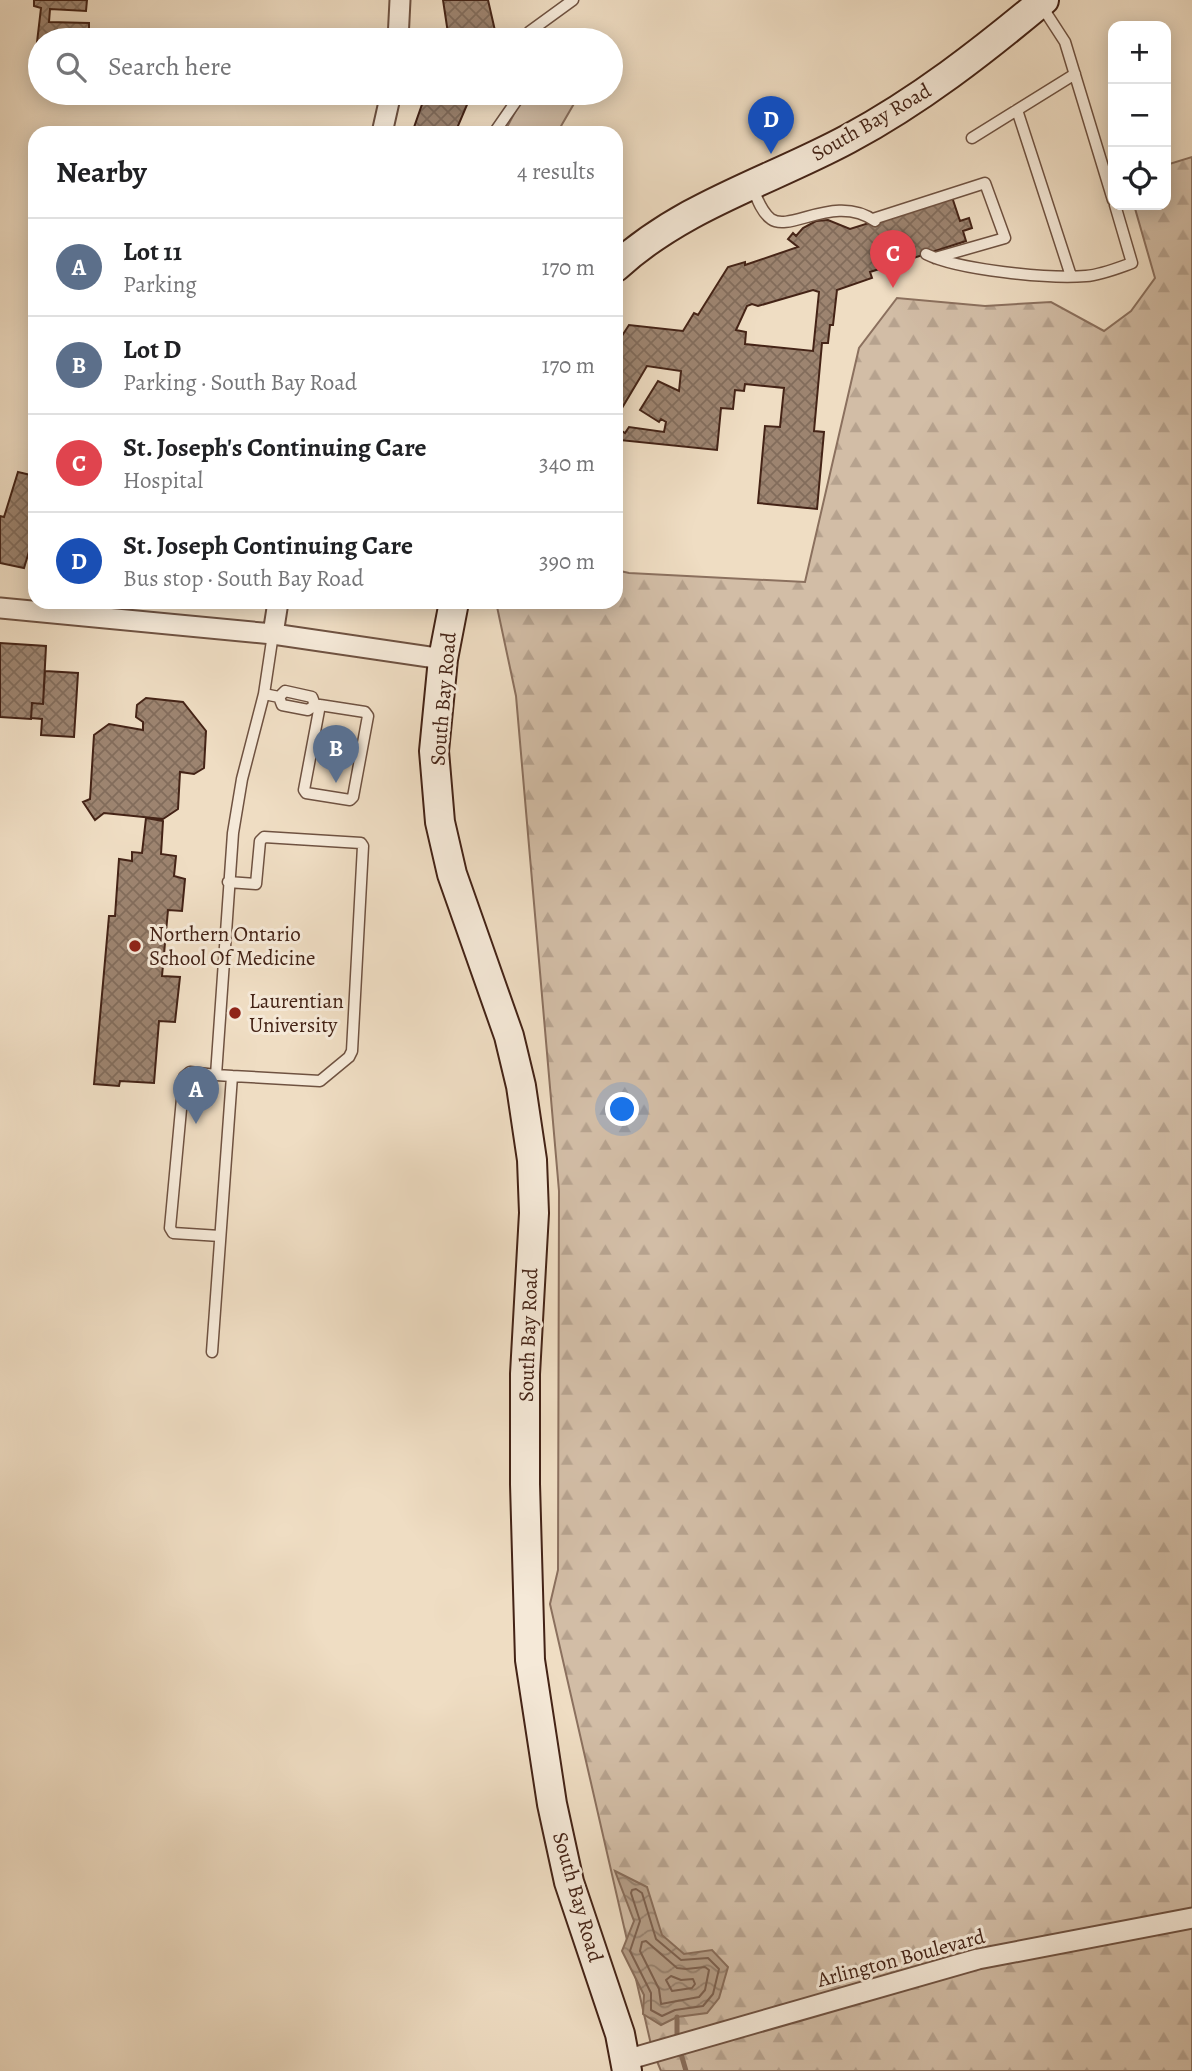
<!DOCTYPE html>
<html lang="en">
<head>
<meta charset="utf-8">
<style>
	:root { --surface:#fff; --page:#f2f2f2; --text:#202124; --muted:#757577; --line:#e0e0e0; --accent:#8f2418 }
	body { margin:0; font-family:Alegreya,serif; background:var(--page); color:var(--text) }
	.controls { position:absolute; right:21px; top:21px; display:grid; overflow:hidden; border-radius:14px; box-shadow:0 4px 18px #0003 }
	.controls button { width:63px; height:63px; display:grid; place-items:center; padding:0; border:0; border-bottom:2px solid var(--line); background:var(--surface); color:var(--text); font:35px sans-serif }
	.you { position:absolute; left:623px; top:1110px; width:24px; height:24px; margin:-18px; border:5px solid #fff; border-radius:50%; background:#1a73e8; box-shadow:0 0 0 10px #1a73e833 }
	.badge { display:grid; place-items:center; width:46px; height:46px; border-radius:50%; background:var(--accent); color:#fff; font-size:23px; font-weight:700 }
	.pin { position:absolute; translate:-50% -58px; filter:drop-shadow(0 2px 4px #0008) }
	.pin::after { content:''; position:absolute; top:37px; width:24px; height:21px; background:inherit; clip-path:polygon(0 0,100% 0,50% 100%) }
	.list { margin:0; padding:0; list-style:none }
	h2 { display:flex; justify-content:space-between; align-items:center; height:91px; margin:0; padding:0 28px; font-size:30px }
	h2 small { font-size:23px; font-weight:400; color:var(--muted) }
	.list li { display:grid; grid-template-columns:46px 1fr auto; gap:21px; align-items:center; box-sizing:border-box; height:98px; padding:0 28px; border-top:2px solid var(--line) }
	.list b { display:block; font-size:26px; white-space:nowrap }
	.list p { margin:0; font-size:23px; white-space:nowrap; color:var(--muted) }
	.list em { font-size:23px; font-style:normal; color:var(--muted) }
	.icon { flex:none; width:38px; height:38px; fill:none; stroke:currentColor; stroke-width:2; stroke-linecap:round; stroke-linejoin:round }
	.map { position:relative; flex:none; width:1192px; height:2071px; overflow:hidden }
	.search { position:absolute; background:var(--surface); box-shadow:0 4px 18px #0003; left:28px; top:28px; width:595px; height:77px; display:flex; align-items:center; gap:18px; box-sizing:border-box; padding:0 24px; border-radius:38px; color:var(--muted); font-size:26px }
	.panel { position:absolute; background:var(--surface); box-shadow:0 4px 18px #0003; left:28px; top:126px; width:595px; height:483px; border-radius:21px }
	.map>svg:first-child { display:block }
</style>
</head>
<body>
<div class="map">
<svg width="1192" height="2071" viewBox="0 0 1192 2071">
	<defs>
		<pattern id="forest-firs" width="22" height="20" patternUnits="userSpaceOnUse" patternTransform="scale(1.75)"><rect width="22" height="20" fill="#d2bda6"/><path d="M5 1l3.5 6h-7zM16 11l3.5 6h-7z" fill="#b6a28e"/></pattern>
		<pattern id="water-waves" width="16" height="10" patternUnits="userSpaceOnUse" patternTransform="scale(1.75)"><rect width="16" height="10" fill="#b59e88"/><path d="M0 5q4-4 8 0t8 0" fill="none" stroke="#95806e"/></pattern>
		<pattern id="building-cross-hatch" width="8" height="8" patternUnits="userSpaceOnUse" patternTransform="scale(1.75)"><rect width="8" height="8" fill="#9d8470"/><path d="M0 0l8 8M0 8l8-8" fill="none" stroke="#826c5b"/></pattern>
	</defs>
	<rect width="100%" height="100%" fill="#efddc3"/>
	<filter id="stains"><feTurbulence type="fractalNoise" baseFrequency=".00286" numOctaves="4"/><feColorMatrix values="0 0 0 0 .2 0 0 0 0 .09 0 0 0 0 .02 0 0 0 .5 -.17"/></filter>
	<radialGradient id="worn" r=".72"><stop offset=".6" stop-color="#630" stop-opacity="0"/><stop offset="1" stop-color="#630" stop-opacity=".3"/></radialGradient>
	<path fill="url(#forest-firs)" stroke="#8b705e" stroke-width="2" d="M1192 157V2071H661L652 2049 550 1604 558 1570 559 1191 516 696 496 602H616V570L629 573 805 582 859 348 897 298 985 306 1051 302 1104 331 1131 311 1155 278 1134 205H1166V165Z"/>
	<path fill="#d2bda6" stroke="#8b705e" stroke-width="2" d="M525 93H576L579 95 557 133H504Z"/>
	<path fill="url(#water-waves)" stroke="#886d5a" stroke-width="2" d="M615 1871 647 1887 662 1935 684 1954 712 1950 728 1967 719 1998 707 2013 677 2017 661 2025 643 2014 644 1995 622 1951 634 1921Z"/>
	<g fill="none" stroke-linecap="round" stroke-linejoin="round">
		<path stroke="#7c604f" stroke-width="2" d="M636 1889 642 1893 656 1939 681 1960 708 1958 719 1969 713 1994 703 2006 675 2010 662 2016 651 2010V1993L630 1951 640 1921 631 1893 632 1890Z
			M646 1941 677 1968 686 1969 705 1967 709 1970 705 1990 699 1997 661 2004 659 1989 640 1951 642 1942Z
			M671 1976 681 1980 693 1979 695 1984 692 1988 672 1991 666 1980Z"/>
		<path stroke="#886d5a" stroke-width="5" d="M677 2017V2040L686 2071"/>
	</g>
	<path fill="url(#building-cross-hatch)" stroke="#442316" stroke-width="2" fill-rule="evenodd" d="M34 0H87L86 11 50 9 49 22 89 23V40H40V69L34 68 41 8 34 6Z
		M443 0H488L496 35H491V40H449Z
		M426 93H472L455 133H412Z
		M952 197 960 221 969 218 972 228 963 231 966 241 870 272 872 278 837 290 833 325H830L828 343H822L814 431 824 432 817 509 758 503 765 426 780 427 784 388 745 384 744 391 735 390 733 409 721 408 717 450 620 440 616 447V427L625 433 629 427 664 432 666 422 661 419 659 422 640 410 658 381 679 391 681 371 647 366 616 418V345L629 325 683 331 694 313 698 315 728 267 745 262V265L798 247 788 239 793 233 796 236 803 228 816 221 828 220 850 229ZM813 290 819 292 813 351 745 344 746 332 736 330 747 306 752 304 758 306Z
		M18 472 35 476V546L31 545 24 568 0 563V516L4 517Z
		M0 643 46 646 43 704 32 703 31 719 0 717Z
		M45 671 78 673 74 737 41 735 42 719 31 718 32 703 43 704Z
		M146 698 183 702 206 731 204 768 194 774 180 772 178 809 163 819 104 813 95 820 83 802 90 799 94 735 109 724 143 730V722L136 717 137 705Z
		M146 818 163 821 161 854 176 856 174 876 185 879 182 911 168 910 162 976 180 977 175 1022 159 1021 154 1083 120 1081 119 1086 94 1084 109 916H115L119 859 132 861V852L142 853Z"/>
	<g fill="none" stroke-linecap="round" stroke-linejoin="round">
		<g stroke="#6f5241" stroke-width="13">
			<path id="lane" d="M1041 5 1065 42 1113 200
				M528 40 529 32 573 0
				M1017 110 1071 276
				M494 133 519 97 520 93
				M972 138 1075 74
				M752 186C756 196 761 212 771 219 790 233 835 193 875 221
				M873 219 985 183 1005 238 935 258
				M926 254C958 270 1049 279 1086 276 1101 275 1118 268 1132 263L1115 205
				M264 694 279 697 285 691 312 697 315 705
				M279 697 282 705 308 710 315 705H320L365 712 368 716 353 797 350 800 306 793 304 790 320 705
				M228 882 256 884 260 841 264 837 361 843 363 846 352 1051 349 1057 320 1081 232 1076
				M216 1075 190 1072 184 1077 170 1228 173 1233 220 1236
				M212 1352 232 1076 216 1075 233 833 242 779 264 694 273 634"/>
		</g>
		<g stroke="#6f5241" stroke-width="23">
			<path id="street" d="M398 40 400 0
				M382 133 391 93
				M0 608 273 634 443 659
				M273 634 278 602
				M626 2060 978 1959 1192 1918"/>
		</g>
		<g stroke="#442316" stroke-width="32">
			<path id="secondary" d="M616 267C682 206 770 181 848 139 919 101 983 51 1044 0
				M454 602 443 659 434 751 440 822 452 874 509 1036 521 1086 532 1160 534 1213 525 1374V1484L530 1660 552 1804 569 1882 620 2034 627 2071"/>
		</g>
		<use href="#lane" stroke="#f5e9d8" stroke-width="10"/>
		<use href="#street" stroke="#f5e9d8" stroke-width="19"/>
		<use href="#secondary" stroke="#f5e9d8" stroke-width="28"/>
	</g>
	<g fill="#8f2418" stroke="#f5e9d8" stroke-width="2.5">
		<circle cx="135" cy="946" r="7"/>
		<circle cx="235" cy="1013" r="7"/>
	</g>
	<g text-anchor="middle" stroke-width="6" stroke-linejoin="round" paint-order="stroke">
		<g font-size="21" fill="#442316" stroke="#f5e9d8">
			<text transform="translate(871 122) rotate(-30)" y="7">South Bay Road</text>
			<text transform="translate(443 699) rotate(-85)" y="7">South Bay Road</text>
			<text transform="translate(528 1335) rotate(-88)" y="7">South Bay Road</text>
			<text transform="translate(578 1897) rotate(74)" y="7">South Bay Road</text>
			<text transform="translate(901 1958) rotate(-15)" y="7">Arlington Boulevard</text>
		</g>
		<g font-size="21" fill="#442316" stroke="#f5e9d8" text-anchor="start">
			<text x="149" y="941">Northern Ontario<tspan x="149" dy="24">School Of Medicine</tspan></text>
			<text x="249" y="1008">Laurentian<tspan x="249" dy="24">University</tspan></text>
		</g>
	</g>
	<rect width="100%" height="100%" filter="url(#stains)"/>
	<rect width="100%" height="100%" fill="url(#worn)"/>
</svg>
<div class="controls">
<button>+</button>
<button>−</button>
<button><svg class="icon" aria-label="locate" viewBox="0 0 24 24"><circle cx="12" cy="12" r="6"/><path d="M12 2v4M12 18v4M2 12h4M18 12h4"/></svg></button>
</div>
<div class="you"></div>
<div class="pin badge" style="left:196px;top:1124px;background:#5c6f8a">A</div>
<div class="pin badge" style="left:336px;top:783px;background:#5c6f8a">B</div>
<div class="pin badge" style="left:893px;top:288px;background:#e0444e">C</div>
<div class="pin badge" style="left:771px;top:154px;background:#1a4fb4">D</div>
<div class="search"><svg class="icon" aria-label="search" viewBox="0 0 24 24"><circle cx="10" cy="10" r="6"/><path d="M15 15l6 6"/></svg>Search here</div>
<section class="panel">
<h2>Nearby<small>4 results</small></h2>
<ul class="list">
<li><span class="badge" style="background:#5c6f8a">A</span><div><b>Lot 11</b><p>Parking</p></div><em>170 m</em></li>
<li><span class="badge" style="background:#5c6f8a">B</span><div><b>Lot D</b><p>Parking · South Bay Road</p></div><em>170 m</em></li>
<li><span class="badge" style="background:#e0444e">C</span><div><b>St. Joseph's Continuing Care</b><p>Hospital</p></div><em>340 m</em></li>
<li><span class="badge" style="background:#1a4fb4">D</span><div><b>St. Joseph Continuing Care</b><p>Bus stop · South Bay Road</p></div><em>390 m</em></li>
</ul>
</section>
</div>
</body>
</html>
